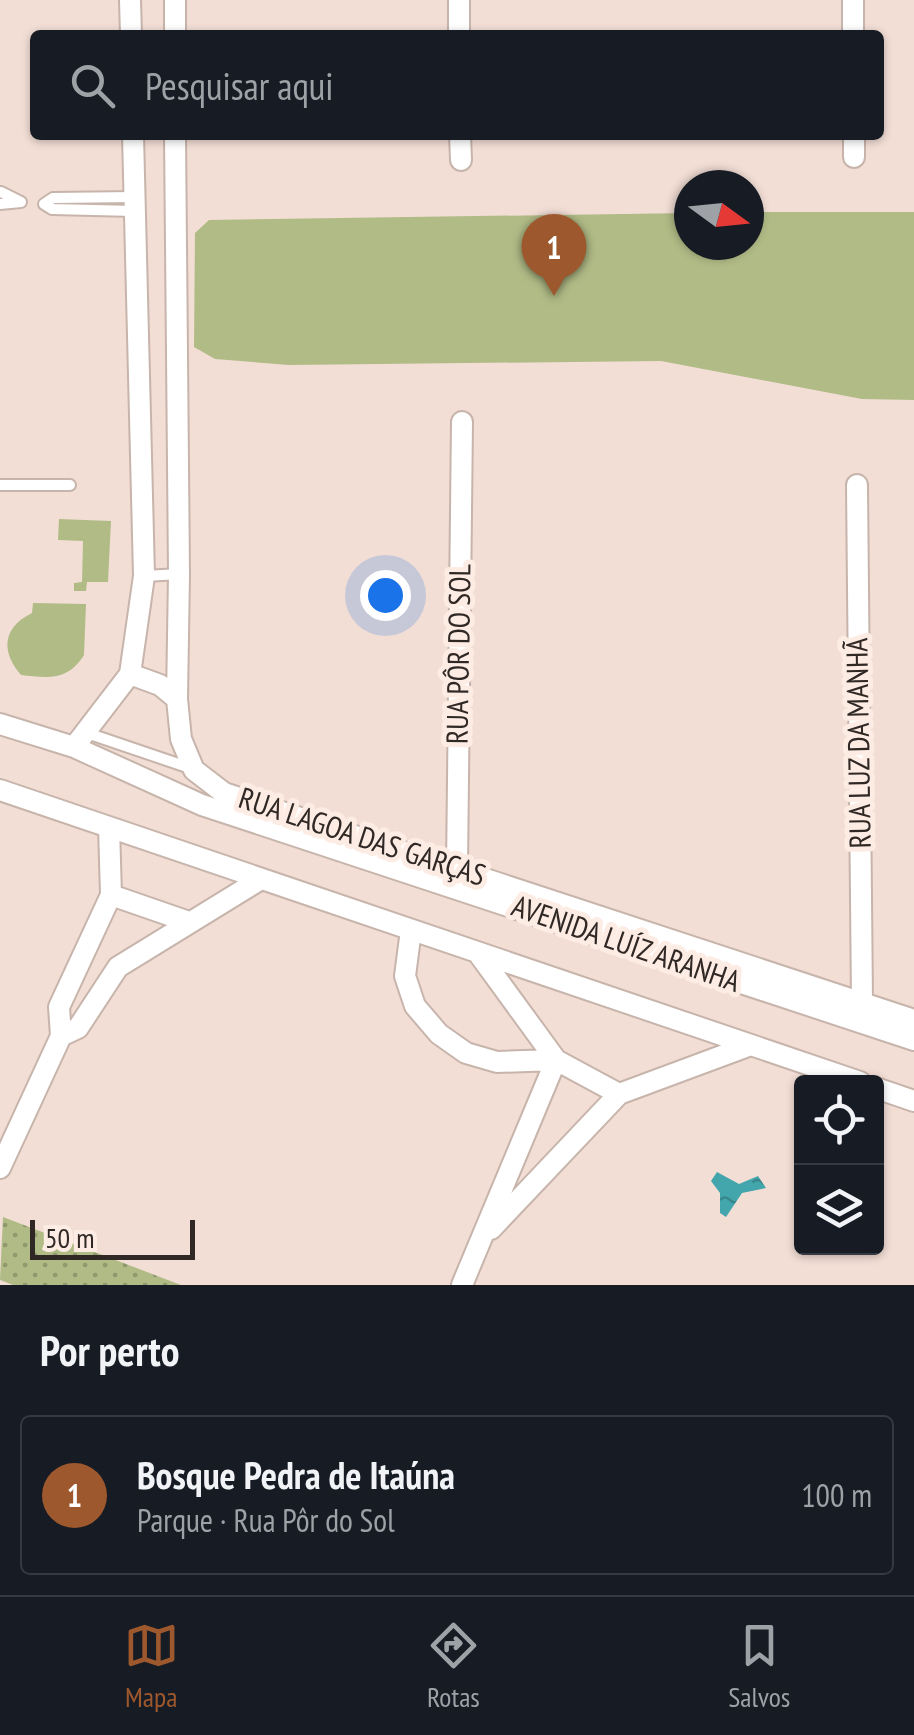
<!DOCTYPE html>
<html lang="pt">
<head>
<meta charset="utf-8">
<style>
	:root { --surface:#171b24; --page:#20242c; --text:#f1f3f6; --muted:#9ea1a6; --line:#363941; --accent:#9d582d }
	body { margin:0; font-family:"PT Sans Narrow",sans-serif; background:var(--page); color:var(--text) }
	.controls { position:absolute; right:30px; bottom:30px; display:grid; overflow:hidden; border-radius:10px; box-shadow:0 2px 8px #0004 }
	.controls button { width:90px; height:90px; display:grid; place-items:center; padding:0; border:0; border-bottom:2px solid var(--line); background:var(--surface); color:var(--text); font:50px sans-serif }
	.compass { position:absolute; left:674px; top:170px; width:90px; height:90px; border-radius:50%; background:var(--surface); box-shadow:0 2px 8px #0004; rotate:105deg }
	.scale { position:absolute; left:30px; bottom:25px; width:165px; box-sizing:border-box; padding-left:10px; border:5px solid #302825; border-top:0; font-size:28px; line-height:35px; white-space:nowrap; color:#302825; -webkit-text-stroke:8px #fdece4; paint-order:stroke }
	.you { position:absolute; left:385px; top:595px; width:35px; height:35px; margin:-25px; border:8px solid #fff; border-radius:50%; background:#1a73e8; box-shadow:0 0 0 15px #1a73e833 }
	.badge { display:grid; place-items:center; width:65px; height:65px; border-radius:50%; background:var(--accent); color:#fff; font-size:32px; font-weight:700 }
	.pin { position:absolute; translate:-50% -82px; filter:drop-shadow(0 2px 5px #0008) }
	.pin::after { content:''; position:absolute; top:52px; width:35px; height:30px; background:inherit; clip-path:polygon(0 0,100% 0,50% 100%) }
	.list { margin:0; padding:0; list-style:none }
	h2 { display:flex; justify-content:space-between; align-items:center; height:130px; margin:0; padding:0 40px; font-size:42px }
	h2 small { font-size:32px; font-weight:400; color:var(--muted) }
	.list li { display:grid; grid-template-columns:65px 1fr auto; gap:30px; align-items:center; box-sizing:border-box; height:160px; margin:0 20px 20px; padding:0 20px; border:2px solid var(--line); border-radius:10px }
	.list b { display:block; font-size:38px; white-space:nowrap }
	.list p { margin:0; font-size:32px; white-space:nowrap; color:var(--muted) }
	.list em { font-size:32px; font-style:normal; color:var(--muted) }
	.icon { flex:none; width:55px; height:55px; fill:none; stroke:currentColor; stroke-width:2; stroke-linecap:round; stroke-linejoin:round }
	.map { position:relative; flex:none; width:914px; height:1285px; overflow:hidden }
	.search { position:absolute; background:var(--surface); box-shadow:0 2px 8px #0004; left:30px; right:30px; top:30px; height:110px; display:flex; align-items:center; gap:25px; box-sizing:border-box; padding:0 35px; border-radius:10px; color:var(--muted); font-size:38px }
	.sheet { height:310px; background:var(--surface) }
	nav { display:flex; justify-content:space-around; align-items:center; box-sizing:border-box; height:140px; border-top:2px solid var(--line); background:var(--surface); font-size:28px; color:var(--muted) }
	nav a { display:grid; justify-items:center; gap:5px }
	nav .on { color:var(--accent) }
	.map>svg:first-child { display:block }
</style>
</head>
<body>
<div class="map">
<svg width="914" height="1285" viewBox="0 0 914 1285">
	<defs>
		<pattern id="grass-dots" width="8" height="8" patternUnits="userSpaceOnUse" patternTransform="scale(2.5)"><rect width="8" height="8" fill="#b1bb86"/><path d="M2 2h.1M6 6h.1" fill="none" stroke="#90986d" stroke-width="1.8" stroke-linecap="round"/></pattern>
		<pattern id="water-ripples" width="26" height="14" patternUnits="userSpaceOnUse" patternTransform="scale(2.5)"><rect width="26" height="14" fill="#43a6ac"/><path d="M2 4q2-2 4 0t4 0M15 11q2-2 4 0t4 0" fill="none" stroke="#38878c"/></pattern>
	</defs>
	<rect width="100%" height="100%" fill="#f2ded5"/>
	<path fill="url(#grass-dots)" d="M3 1217 181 1285H13L0 1280Z"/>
	<path fill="#b1bb86" d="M749 212H914V400L862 399 661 361 289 365 215 359 194 347 195 233 209 220 689 213V245H749Z
		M59 519 111 521 108 582H87L86 591H74V583L82 582 83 541 58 540Z
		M33 603 86 604 84 655C68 681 48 678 21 675 0 651 3 627 32 613Z"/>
	<path fill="url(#water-ripples)" d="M717 1172 739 1184 758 1176 766 1188 742 1193 726 1217 720 1213V1193L711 1181Z"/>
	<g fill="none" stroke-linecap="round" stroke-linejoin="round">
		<g stroke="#c7b4ab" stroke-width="14">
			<path id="service" d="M134 197 53 198 44 204 52 209 134 211
				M0 204 21 202 1 192
				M0 485H70
				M145 576 179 574
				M87 733 193 769"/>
		</g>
		<g stroke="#c7b4ab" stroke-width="24">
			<path id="minor" d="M130 0 131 35
				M459 0V35
				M853 0V35
				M175 35V0
				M175 135 179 574 177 699 181 739 194 770 224 793 914 1020
				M460 135 461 160
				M854 135V157
				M857 485 862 1001
				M130 674 160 685 177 699
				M0 724 74 747 202 805 914 1040
				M74 747 130 674 144 576 133 135
				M0 790 860 1082
				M109 827 111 895 59 1007 61 1036 78 1028 118 967 261 879
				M454 879 457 868 462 422
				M111 895 189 922
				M411 930 405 976 415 1006 439 1034 466 1053 497 1062 556 1060 619 1094
				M876 1088 914 1101
				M0 1168 61 1036
				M491 1229 619 1094 751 1045
				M462 1285 556 1060 478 953"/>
		</g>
		<use href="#service" stroke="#fff" stroke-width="10"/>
		<use href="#minor" stroke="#fff" stroke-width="20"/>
	</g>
	<g text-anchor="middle" stroke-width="10" stroke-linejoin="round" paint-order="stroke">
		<g font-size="30" fill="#302825" stroke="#fdece4">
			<text transform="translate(459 654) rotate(-89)" y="10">RUA PÔR DO SOL</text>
			<text transform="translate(859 743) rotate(-91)" y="10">RUA LUZ DA MANHÃ</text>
			<text transform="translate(362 837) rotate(18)" y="10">RUA LAGOA DAS GARÇAS</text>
			<text transform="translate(626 944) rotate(19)" y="10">AVENIDA LUÍZ ARANHA</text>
		</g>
	</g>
</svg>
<div class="controls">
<button><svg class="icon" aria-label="locate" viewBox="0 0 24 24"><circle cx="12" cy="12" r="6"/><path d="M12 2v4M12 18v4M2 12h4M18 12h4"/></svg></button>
<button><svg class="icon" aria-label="layers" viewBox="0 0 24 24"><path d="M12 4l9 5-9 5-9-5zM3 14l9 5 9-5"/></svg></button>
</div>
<svg class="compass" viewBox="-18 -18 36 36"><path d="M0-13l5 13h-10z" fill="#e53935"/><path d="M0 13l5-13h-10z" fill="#9ea1a6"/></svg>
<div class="scale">50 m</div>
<div class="you"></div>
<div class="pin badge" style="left:554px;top:296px">1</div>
<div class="search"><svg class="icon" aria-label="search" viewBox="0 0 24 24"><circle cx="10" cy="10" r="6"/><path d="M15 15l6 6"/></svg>Pesquisar aqui</div>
</div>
<section class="sheet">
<h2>Por perto<small></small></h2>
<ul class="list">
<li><span class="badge">1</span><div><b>Bosque Pedra de Itaúna</b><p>Parque · Rua Pôr do Sol</p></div><em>100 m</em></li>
</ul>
</section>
<nav>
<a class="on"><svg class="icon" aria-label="map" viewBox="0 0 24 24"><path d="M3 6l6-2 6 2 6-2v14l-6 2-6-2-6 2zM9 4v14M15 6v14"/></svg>Mapa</a>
<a><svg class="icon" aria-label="directions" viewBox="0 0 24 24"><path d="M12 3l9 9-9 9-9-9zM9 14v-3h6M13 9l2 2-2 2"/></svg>Rotas</a>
<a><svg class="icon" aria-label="saved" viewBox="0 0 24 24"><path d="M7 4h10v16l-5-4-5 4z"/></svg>Salvos</a>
</nav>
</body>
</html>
